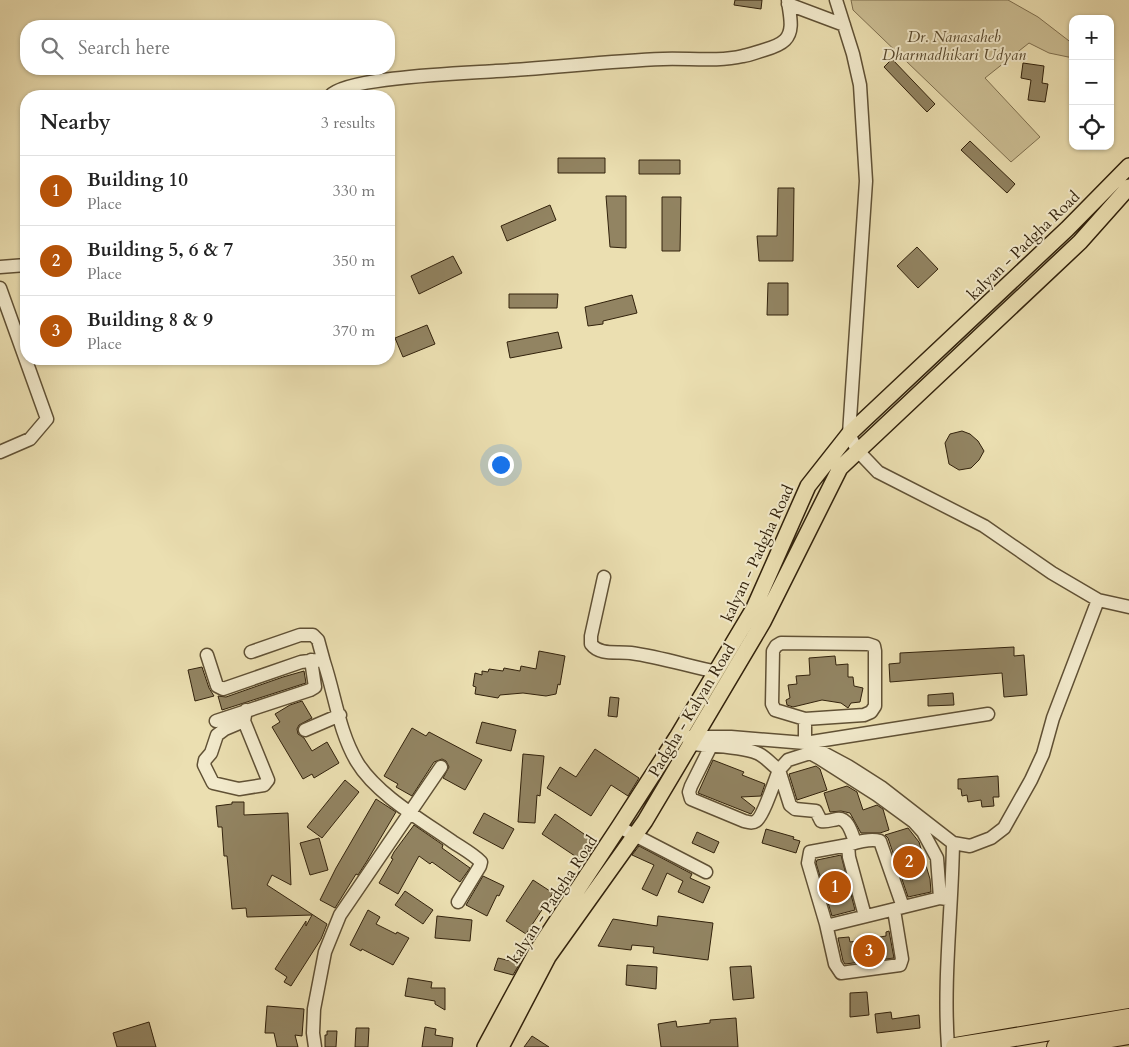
<!DOCTYPE html>
<html lang="en">
<head>
<meta charset="utf-8">
<style>
	:root { --surface:#fff; --page:#f6f6f6; --text:#222; --muted:#767676; --line:#e0e0e0; --accent:#b45309 }
	body { margin:0; font-family:Cardo,serif; background:var(--page); color:var(--text) }
	.controls { position:absolute; right:15px; top:15px; display:grid; overflow:hidden; border-radius:10px; box-shadow:0 1px 4px #0004 }
	.controls button { width:45px; height:45px; display:grid; place-items:center; padding:0; border:0; border-bottom:1px solid var(--line); background:var(--surface); color:var(--text); font:25px sans-serif }
	.you { position:absolute; left:500px; top:464px; width:18px; height:18px; margin:-12px; border:4px solid #fff; border-radius:50%; background:#1a73e8; box-shadow:0 0 0 8px #1a73e833 }
	.badge { display:grid; place-items:center; width:32px; height:32px; border-radius:50%; background:var(--accent); color:#fff; font-size:16px; font-weight:700 }
	.pin { position:absolute; translate:-50% -50%; border:2px solid #fff; box-shadow:0 1px 5px #0006 }
	.list { margin:0; padding:0; list-style:none }
	h2 { display:flex; justify-content:space-between; align-items:center; height:65px; margin:0; padding:0 20px; font-size:21px }
	h2 small { font-size:16px; font-weight:400; color:var(--muted) }
	.list li { display:grid; grid-template-columns:32px 1fr auto; gap:15px; align-items:center; box-sizing:border-box; height:70px; padding:0 20px; border-top:1px solid var(--line) }
	.list b { display:block; font-size:19px; white-space:nowrap }
	.list p { margin:0; font-size:16px; white-space:nowrap; color:var(--muted) }
	.list em { font-size:16px; font-style:normal; color:var(--muted) }
	.icon { flex:none; width:28px; height:28px; fill:none; stroke:currentColor; stroke-width:2; stroke-linecap:round; stroke-linejoin:round }
	.map { position:relative; flex:none; width:1129px; height:1047px; overflow:hidden }
	.search { position:absolute; background:var(--surface); box-shadow:0 1px 4px #0004; left:20px; top:20px; width:375px; height:55px; display:flex; align-items:center; gap:12px; box-sizing:border-box; padding:0 18px; border-radius:20px; color:var(--muted); font-size:19px }
	.panel { position:absolute; background:var(--surface); box-shadow:0 1px 4px #0004; left:20px; top:90px; width:375px; height:275px; border-radius:20px }
	.map>svg:first-child { display:block }
</style>
</head>
<body>
<div class="map">
<svg width="1129" height="1047" viewBox="0 0 1129 1047">
	<rect width="100%" height="100%" fill="#ebdfb1"/>
	<filter id="stains"><feTurbulence type="fractalNoise" baseFrequency=".004" numOctaves="4"/><feColorMatrix values="0 0 0 0 .2 0 0 0 0 .09 0 0 0 0 .02 0 0 0 .5 -.17"/></filter>
	<radialGradient id="worn" r=".72"><stop offset=".6" stop-color="#630" stop-opacity="0"/><stop offset="1" stop-color="#630" stop-opacity=".3"/></radialGradient>
	<path fill="#ccbf95" stroke="#7f7050" d="M851 0H1008L1038 17 1073 44V58L1049 53 1029 43 985 78 1040 137 1011 162 853 10Z"/>
	<path fill="#928462" stroke="#32220c" d="M735 0H762L761 9 734 5Z
		M892 59 935 104 927 112 884 67Z
		M1023 63 1044 66 1042 83 1048 84 1045 102 1028 100 1031 80 1021 78Z
		M970 141 1015 184 1007 193 961 150Z
		M558 158H605V173H558Z
		M639 160H680V174H639Z
		M778 188H794L793 261H759L757 236H777Z
		M606 196H626V248L610 247Z
		M662 197H681L680 251H662Z
		M550 205 556 220 507 241 501 226Z
		M917 247 938 269 918 288 897 266Z
		M453 256 462 273 419 294 411 276Z
		M768 283H788V315H767Z
		M509 294H558L557 308H509Z
		M632 295 637 313 603 321V324L588 326 585 307Z
		M427 325 435 344 403 357 395 338Z
		M558 332 562 348 510 358 507 342Z
		M962 431 970 434 978 441 984 451 979 460 971 468 959 470 949 464 945 443 950 434Z
		M1014 647V656L1024 655 1027 695 1004 697 1002 673 890 682 889 664 900 663V653Z
		M539 651 565 656 560 685 558 684 556 694 546 696 523 693 500 695 498 698 475 694 476 687 473 686 475 673 482 675V671L488 672 489 669 503 671 504 668 520 671 521 666 536 669Z
		M835 656 836 665 848 664V677H853L854 686 863 688 860 702 851 703 848 708 841 703 822 700 793 707 787 705 786 700 790 698 788 685 797 684 796 676 810 675 809 658Z
		M202 667 209 688 214 696 195 701 188 670Z
		M304 671 306 683 222 710 218 696 226 697 283 677Z
		M953 693 954 705 928 706V695Z
		M610 697 619 698 617 717 608 716Z
		M302 701 312 718 299 725 297 729 298 734 304 738 312 751 327 742 339 763 314 778 312 774 303 779 272 727 280 722 275 714 290 705Z
		M482 722 516 730 511 751 476 743Z
		M412 728 426 736 429 732 482 760 465 790 443 778 449 767 446 761 442 759 434 762 412 796 396 787 398 784 384 776Z
		M595 749 639 778 628 796 611 785 591 816 547 788 560 767 576 777Z
		M523 754 544 756 540 796 537 795 535 823 518 822Z
		M713 760 744 772 742 775 765 784 761 796 741 797 755 808 751 814 698 793Z
		M816 766 820 769 827 790 797 800 789 774Z
		M998 776 999 797H993L994 806 982 807 981 800 968 802 967 795 962 796 961 789H958V779Z
		M345 780 359 792 322 838 307 827Z
		M847 786 857 792 863 810 877 805 883 809 889 830 880 833H861L850 813 841 811 830 812 824 793Z
		M376 799 396 812 367 861 358 875 356 874 335 908 320 900 336 868Z
		M232 802H244V815L288 813 291 885 272 875 267 885 327 924 321 939 291 986 284 982 287 977 275 969 306 921V926L312 915 247 917 246 908 232 909 227 856H224L222 827H218L216 806 232 804Z
		M484 813 514 829 503 849 473 833Z
		M555 814 597 843 584 862 542 834Z
		M414 825 443 845 442 848 470 868 460 882 432 862 430 864 419 856 398 894 379 883 393 859 391 858 394 852Z
		M908 828 919 842 930 879 931 892 908 897 888 838 885 835Z
		M766 829 794 837 793 839 800 841 796 853 762 843Z
		M697 832 719 842 714 853 692 843Z
		M319 838 328 870 310 875 300 843Z
		M639 846 692 874 690 878 710 887 703 903 678 892 683 881 667 873 657 896 642 889 654 865 632 855Z
		M841 855 855 910 832 916 816 863 817 860Z
		M483 876 504 886 499 896 497 895 487 916 466 905Z
		M533 880 553 893 526 934 506 921Z
		M405 891 433 910 423 924 395 905Z
		M368 910 380 917 376 924 396 934 397 932 409 938 393 965 362 949 361 951 350 945Z
		M437 916 472 920 470 941 435 938Z
		M658 916 713 923 708 960 653 953 654 947 632 945 631 950 598 946 613 919 657 926Z
		M889 931 894 958 845 964 843 961 838 938 849 937 850 942 886 936V932Z
		M498 958 520 963 513 975 494 970Z
		M627 965 657 967 656 989 626 985Z
		M751 966 754 998 733 1000 730 967Z
		M408 978 432 982 431 988H445V1010L435 1004V1001L405 996Z
		M867 992 869 1015 850 1017V993Z
		M267 1006 304 1009 302 1036 295 1035 298 1047H277L274 1033H265Z
		M891 1012 892 1019 919 1015 920 1028 877 1033 875 1014Z
		M736 1018 738 1047H661L658 1024 676 1021 677 1027 710 1023V1020Z
		M149 1022 156 1047H117L113 1033Z
		M425 1027 436 1029 435 1035 453 1038 452 1047H422Z
		M356 1028H369L368 1047H355Z
		M327 1031H337L336 1047H325V1035H327Z
		M532 1036 549 1047H524Z"/>
	<g fill="none" stroke-linecap="round" stroke-linejoin="round">
		<g stroke="#605135" stroke-width="15">
			<path id="minor" d="M836 0 853 54 860 85 866 181 849 434 857 450 878 472 984 526 1052 573 1098 600 1129 607
				M788 4 844 25
				M330 96C344 77 468 73 496 71 552 68 607 61 663 59 689 58 717 62 743 56 750 55 757 52 764 50 771 48 780 45 785 40 795 30 789 13 788 0
				M0 267 26 265
				M0 288 47 419 30 439 0 452
				M604 577 591 636V644C600 656 617 651 631 653 660 657 688 666 717 672
				M781 643 868 644 874 646 875 651V706L871 712 864 715 805 719 775 710 772 704 773 651 776 646Z
				M251 652 300 635H313L318 640 324 662
				M207 655 217 686 223 689 301 662 317 660 324 662C335 695 339 732 357 762 376 794 423 821 453 842 462 848 473 854 481 862L480 866 458 902
				M805 719V743L988 714
				M216 721 310 690 315 687 311 660
				M244 721 225 729 217 735 211 753 205 760 204 765 213 783 239 789 264 785 268 780 244 721 246 710
				M305 730 340 715
				M687 737H731L805 743 848 766 881 787 953 843C952 911 943 979 948 1047
				M691 744C710 746 740 746 757 753 765 756 772 765 779 770 775 780 763 817 756 821 752 824 748 822 744 821L691 799 689 792 691 786 711 746
				M619 827 706 872
				M855 842C852 834 848 817 837 819 831 820 827 822 821 821L816 811 795 809 790 805 779 770 788 760 810 753 819 758 877 795 914 822 923 832 937 858 940 898
				M953 843 970 846 991 838 1004 828 1031 780 1043 754 1053 718 1098 600
				M848 845 810 852 808 863 826 924 830 925 940 898 947 899
				M865 916 849 857 848 845C858 842 870 838 880 841L903 907
				M826 924 835 964 841 973 900 965 902 959 894 910
				M315 1047 313 1033 314 1009 325 952 340 915 441 767"/>
		</g>
		<g stroke="#32220c" stroke-width="18">
			<path id="major" d="M485 1047 537 951 619 827 677 737 754 608 808 486 849 434 1067 229 1129 166
				M501 1047 548 957 645 821 763 622 840 468 1080 242 1129 187"/>
		</g>
		<g stroke="#32220c" stroke-width="20">
			<path id="highway" d="M955 1047 1129 1018
				M1056 1047 1129 1035"/>
		</g>
		<use href="#minor" stroke="#f2eacc" stroke-width="12"/>
		<use href="#major" stroke="#ebdfb1" stroke-width="15"/>
		<use href="#highway" stroke="#ebdfb1" stroke-width="18"/>
	</g>
	<g text-anchor="middle" stroke-width="4" stroke-linejoin="round" paint-order="stroke">
		<g font-size="16" font-style="italic" fill="#58492e" stroke="#f2eacc">
			<text x="954" y="42">Dr. Nanasaheb<tspan x="954" dy="18">Dharmadhikari Udyan</tspan></text>
		</g>
		<g font-size="16" fill="#32220c" stroke="#f2eacc">
			<text transform="translate(1023 245) rotate(-44)" y="6">kalyan - Padgha Road</text>
			<text transform="translate(757 553) rotate(-65)" y="6">kalyan - Padgha Road</text>
			<text transform="translate(691 710) rotate(-59)" y="6">Padgha - Kalyan Road</text>
			<text transform="translate(552 899) rotate(-57)" y="6">kalyan - Padgha Road</text>
		</g>
	</g>
	<rect width="100%" height="100%" filter="url(#stains)"/>
	<rect width="100%" height="100%" fill="url(#worn)"/>
</svg>
<div class="controls">
<button>+</button>
<button>−</button>
<button><svg class="icon" aria-label="locate" viewBox="0 0 24 24"><circle cx="12" cy="12" r="6"/><path d="M12 2v4M12 18v4M2 12h4M18 12h4"/></svg></button>
</div>
<div class="you"></div>
<div class="pin badge" style="left:835px;top:887px">1</div>
<div class="pin badge" style="left:909px;top:862px">2</div>
<div class="pin badge" style="left:869px;top:951px">3</div>
<div class="search"><svg class="icon" aria-label="search" viewBox="0 0 24 24"><circle cx="10" cy="10" r="6"/><path d="M15 15l6 6"/></svg>Search here</div>
<section class="panel">
<h2>Nearby<small>3 results</small></h2>
<ul class="list">
<li><span class="badge">1</span><div><b>Building 10</b><p>Place</p></div><em>330 m</em></li>
<li><span class="badge">2</span><div><b>Building 5, 6 &amp; 7</b><p>Place</p></div><em>350 m</em></li>
<li><span class="badge">3</span><div><b>Building 8 &amp; 9</b><p>Place</p></div><em>370 m</em></li>
</ul>
</section>
</div>
</body>
</html>
